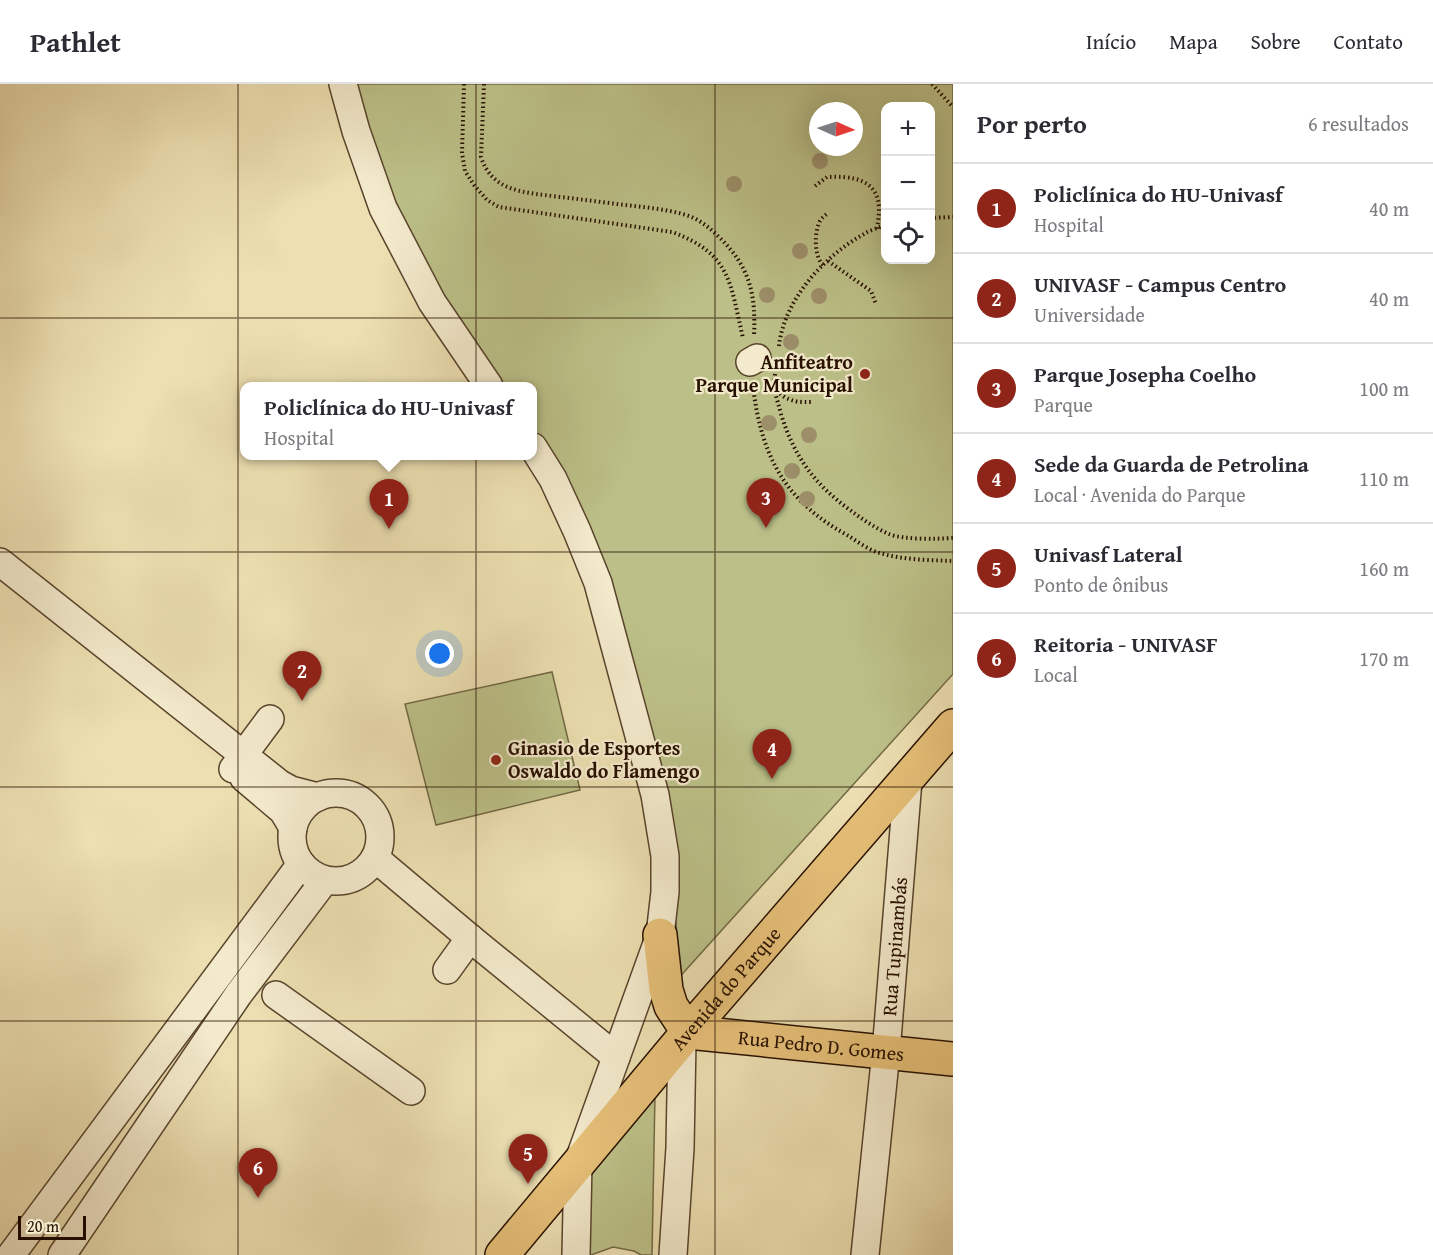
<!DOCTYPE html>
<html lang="pt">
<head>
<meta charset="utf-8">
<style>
	:root { --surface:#fff; --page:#f2f2f3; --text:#2b2b33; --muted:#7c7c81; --line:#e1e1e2; --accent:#8f2418 }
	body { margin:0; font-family:"Gentium Book Plus",serif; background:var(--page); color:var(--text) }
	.controls { position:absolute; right:18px; top:18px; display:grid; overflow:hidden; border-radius:12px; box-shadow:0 6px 24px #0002 }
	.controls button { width:54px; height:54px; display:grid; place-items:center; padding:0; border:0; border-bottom:2px solid var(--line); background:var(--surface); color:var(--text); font:30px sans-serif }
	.compass { position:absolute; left:809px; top:18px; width:54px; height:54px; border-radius:50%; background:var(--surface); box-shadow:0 6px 24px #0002; rotate:93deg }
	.scale { position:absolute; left:18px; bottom:15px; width:68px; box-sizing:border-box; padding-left:6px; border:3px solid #281000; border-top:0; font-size:16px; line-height:21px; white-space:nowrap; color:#281000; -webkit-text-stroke:4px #f3eacc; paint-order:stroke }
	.you { position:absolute; left:440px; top:570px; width:21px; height:21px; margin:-15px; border:4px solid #fff; border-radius:50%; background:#1a73e8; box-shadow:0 0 0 9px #1a73e833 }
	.badge { display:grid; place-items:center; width:39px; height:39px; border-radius:50%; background:var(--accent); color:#fff; font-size:20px; font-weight:700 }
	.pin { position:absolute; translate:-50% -50px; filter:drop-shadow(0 2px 3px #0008) }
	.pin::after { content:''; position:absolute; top:32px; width:21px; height:18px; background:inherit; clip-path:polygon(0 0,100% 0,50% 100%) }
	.popup { position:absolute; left:240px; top:298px; width:297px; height:78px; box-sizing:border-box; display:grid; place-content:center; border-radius:12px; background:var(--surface); filter:drop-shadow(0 2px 4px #0005); font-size:20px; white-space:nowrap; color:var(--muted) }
	.popup b { font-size:22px; color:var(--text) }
	.popup::after { content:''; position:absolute; left:50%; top:100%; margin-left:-12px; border:12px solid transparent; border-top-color:var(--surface) }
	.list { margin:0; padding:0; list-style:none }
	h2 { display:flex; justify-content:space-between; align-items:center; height:78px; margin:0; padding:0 24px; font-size:26px }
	h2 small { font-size:20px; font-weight:400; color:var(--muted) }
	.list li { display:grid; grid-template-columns:39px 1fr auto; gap:18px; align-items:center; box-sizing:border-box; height:90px; padding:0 24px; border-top:2px solid var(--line) }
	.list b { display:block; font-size:22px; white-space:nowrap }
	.list p { margin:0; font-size:20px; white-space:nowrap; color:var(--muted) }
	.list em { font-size:20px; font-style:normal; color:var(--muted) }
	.icon { flex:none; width:33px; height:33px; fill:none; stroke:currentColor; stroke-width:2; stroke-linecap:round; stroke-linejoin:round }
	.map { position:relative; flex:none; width:953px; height:1171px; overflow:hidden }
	header { display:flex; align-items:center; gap:36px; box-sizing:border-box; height:84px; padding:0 30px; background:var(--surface); border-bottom:2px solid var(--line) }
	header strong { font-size:28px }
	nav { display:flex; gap:33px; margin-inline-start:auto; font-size:21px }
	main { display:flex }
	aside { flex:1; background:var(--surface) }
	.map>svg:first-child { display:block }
</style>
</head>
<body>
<header>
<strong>Pathlet</strong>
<nav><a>Início</a><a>Mapa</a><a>Sobre</a><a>Contato</a></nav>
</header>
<main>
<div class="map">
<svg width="953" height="1171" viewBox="0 0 953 1171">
	<rect width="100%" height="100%" fill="#ecdfb1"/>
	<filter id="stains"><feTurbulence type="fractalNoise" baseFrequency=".00333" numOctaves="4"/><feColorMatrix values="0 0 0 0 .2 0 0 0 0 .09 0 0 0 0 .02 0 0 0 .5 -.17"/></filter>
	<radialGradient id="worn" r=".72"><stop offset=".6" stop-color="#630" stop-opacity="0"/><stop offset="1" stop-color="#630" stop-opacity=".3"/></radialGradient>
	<path fill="#bcc088" stroke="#726844" stroke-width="1.5" fill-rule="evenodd" d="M353 0H953V590L675 898 673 881 677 852 670 761 599 489 533 358V302H500L429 203 379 91ZM886 22H930V176H886ZM818 27H854V63H818Z
		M552 588 580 706 436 741 405 620Z
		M655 1010 652 1171H641L634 1167 613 1163 591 1171H584L589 1084Z"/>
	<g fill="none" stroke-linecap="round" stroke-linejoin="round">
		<g stroke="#59442c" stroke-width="30">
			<g id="minor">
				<path d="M343 0 356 47 383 124 432 218 489 302"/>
				<path d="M750 278 757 274"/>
				<path d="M533 363 553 395 577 447 598 499 655 711 665 772V808L660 851 578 1079 576 1171"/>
				<path d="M0 478 280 700 291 706 318 713"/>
				<path d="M233 685 270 635"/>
				<path d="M244 694 283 727 293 744"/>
				<circle cx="336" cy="753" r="44"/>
				<path d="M375 774 470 854 616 973"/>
				<path d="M447 886 470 854"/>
				<path d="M276 911 411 1007"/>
				<path d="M11 1171 301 780"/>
				<path d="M62 1171 238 911 325 796"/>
				<path d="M673 1171 680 1064 682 956"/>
				<path id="s1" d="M865 1171 886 968 908 696"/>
			</g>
		</g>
		<g stroke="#281000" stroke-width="36">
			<g id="major">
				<path id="s2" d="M660 851 666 906 671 922 688 948 953 975"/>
				<path id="s3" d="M502 1171 688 948 953 642"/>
			</g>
		</g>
		<path stroke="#281000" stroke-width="4" stroke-dasharray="1.5 3" stroke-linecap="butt" d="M464 0 462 69 465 87 474 101 487 116 499 123 672 148C732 170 730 200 743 254
			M484 0 481 73C492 107 522 108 552 112 580 115 607 119 634 122 652 124 671 126 689 132 700 136 710 144 719 153 750 183 756 210 754 253
			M932 0 953 23
			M815 102 827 93C851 92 879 94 879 126 879 132 878 138 877 145
			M930 134 953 133
			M828 177 871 207 876 220
			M823 181C814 172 814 149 820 137 822 134 824 132 827 130
			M779 262C784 216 824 172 864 150 870 146 878 144 886 141
			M775 290C773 307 777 314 781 330 794 372 814 400 850 426 862 435 875 444 889 450 904 456 936 455 953 454
			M768 296C781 314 790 319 812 318
			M753 302C761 372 785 417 847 451 857 457 868 466 880 469 903 476 929 476 953 477"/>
		<use href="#minor" stroke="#f3eacc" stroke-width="27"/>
		<use href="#major" stroke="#e6c078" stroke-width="33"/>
	</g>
	<g fill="#9d8f6a">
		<circle cx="820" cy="77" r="8"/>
		<circle cx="734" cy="100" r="8"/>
		<circle cx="800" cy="167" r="8"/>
		<circle cx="767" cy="211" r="8"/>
		<circle cx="819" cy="212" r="8"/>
		<circle cx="791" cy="258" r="8"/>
		<circle cx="769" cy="339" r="8"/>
		<circle cx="809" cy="351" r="8"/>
		<circle cx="792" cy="387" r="8"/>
		<circle cx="807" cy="415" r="8"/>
	</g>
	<path fill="none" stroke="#281000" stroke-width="1.5" stroke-opacity="0.55" d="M238 0V1171M476 0V1171M715 0V1171M0 234H953M0 468H953M0 703H953M0 937H953"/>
	<g fill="#8f2418" stroke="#f3eacc" stroke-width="2">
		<circle cx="865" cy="290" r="6"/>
		<circle cx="496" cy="676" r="6"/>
	</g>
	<g text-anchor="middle" stroke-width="4.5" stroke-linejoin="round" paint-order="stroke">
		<g font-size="20" font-weight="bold" fill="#281000" stroke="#f3eacc" text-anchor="end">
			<text x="853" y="285">Anfiteatro<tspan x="853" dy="23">Parque Municipal</tspan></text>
			<text x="508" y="671" text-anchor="start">Ginasio de Esportes<tspan x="508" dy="23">Oswaldo do Flamengo</tspan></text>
		</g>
		<g font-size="20" fill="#281000" stroke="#f3eacc">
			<text dy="7" stroke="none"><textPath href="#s1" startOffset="310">Rua Tupinambás</textPath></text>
			<text dy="7" stroke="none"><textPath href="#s3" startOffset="348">Avenida do Parque</textPath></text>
			<text dy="7" stroke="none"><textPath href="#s2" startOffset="237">Rua Pedro D. Gomes</textPath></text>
		</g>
	</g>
	<rect width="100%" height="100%" filter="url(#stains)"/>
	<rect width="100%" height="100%" fill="url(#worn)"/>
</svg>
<div class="controls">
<button>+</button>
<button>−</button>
<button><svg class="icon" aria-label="locate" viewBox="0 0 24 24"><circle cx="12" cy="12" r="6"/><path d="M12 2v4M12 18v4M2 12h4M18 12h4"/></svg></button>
</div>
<svg class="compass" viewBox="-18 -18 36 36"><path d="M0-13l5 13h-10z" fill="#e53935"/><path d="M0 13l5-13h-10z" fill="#7c7c81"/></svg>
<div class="scale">20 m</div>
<div class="you"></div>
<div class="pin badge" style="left:389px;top:445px">1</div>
<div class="popup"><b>Policlínica do HU-Univasf</b>Hospital</div>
<div class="pin badge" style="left:302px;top:617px">2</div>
<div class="pin badge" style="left:766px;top:444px">3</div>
<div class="pin badge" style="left:772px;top:695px">4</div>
<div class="pin badge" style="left:528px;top:1100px">5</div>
<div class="pin badge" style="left:258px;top:1114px">6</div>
</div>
<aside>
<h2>Por perto<small>6 resultados</small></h2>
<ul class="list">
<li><span class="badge">1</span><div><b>Policlínica do HU-Univasf</b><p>Hospital</p></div><em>40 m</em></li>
<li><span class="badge">2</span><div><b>UNIVASF - Campus Centro</b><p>Universidade</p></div><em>40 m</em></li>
<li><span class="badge">3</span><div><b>Parque Josepha Coelho</b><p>Parque</p></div><em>100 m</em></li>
<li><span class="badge">4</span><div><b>Sede da Guarda de Petrolina</b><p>Local · Avenida do Parque</p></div><em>110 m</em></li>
<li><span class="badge">5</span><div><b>Univasf Lateral</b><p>Ponto de ônibus</p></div><em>160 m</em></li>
<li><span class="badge">6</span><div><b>Reitoria - UNIVASF</b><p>Local</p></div><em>170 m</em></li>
</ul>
</aside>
</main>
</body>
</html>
